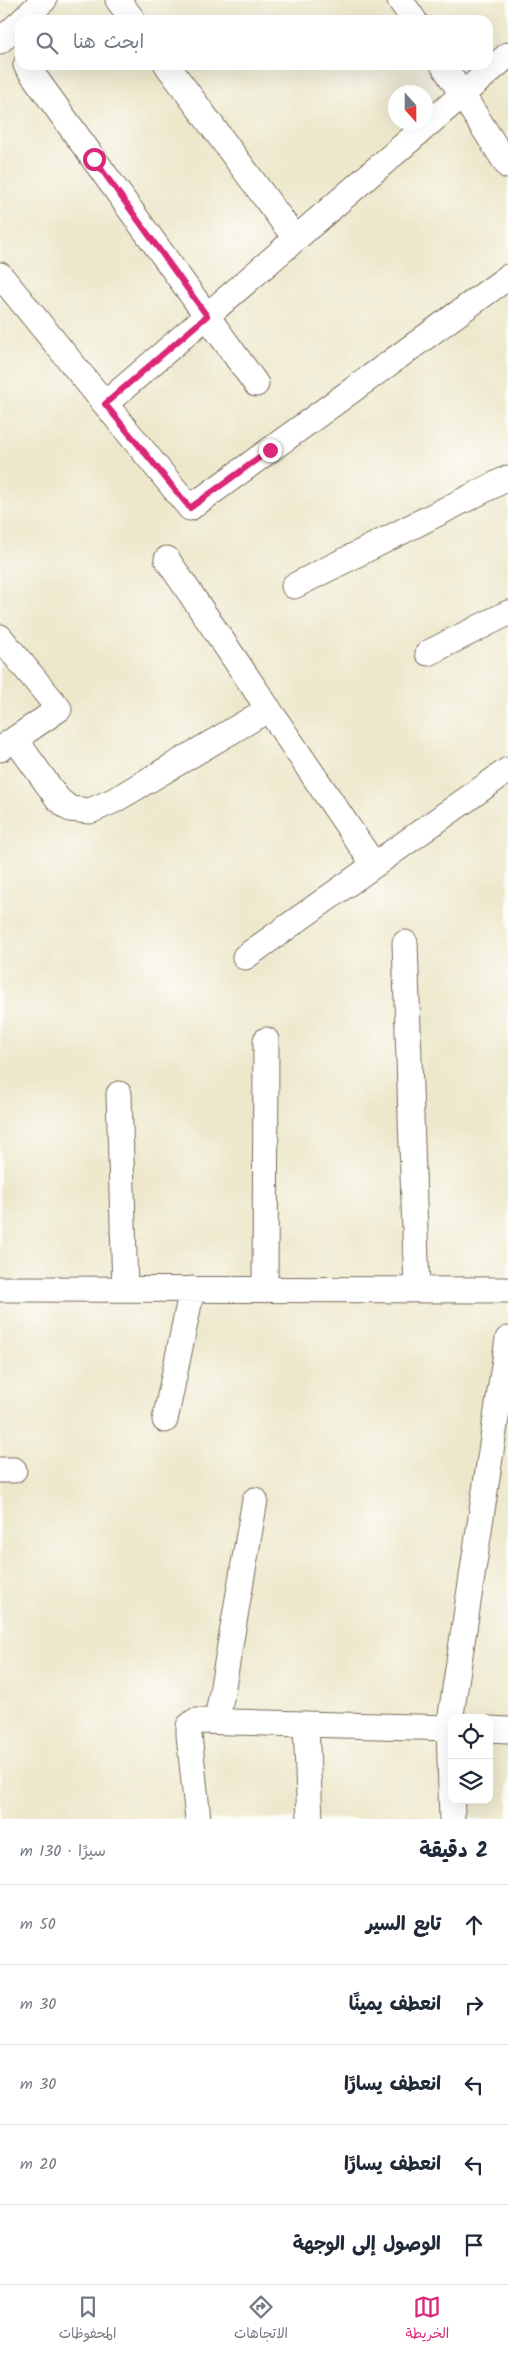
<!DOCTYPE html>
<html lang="ar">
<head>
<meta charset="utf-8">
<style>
	:root { --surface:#fff; --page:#f2f2f3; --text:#1f2937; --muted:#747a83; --line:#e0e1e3; --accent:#db2777 }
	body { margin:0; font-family:Kalam,"Playpen Sans Arabic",sans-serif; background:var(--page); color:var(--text); direction:rtl }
	.controls { position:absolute; right:15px; bottom:15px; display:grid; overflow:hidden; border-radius:10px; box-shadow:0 5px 20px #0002 }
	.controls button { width:45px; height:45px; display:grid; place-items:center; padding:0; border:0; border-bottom:1px solid var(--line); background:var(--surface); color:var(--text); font:25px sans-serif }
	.compass { position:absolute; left:388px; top:85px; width:45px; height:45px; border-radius:50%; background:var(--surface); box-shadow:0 5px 20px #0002; rotate:159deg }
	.stop { position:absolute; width:15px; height:15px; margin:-11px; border:4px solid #db2777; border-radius:50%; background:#fff }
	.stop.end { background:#db2777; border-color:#fff; box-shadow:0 1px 5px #0008 }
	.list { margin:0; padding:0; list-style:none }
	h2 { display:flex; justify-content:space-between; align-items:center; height:65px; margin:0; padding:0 20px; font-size:21px }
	h2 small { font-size:16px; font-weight:400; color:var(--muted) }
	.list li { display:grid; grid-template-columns:32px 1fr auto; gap:15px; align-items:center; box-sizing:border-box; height:80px; padding:0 20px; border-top:1px solid var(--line) }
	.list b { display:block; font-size:19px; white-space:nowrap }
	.list em { font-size:16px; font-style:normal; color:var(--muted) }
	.icon { flex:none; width:28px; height:28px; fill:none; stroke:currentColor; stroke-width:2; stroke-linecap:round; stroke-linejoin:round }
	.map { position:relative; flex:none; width:508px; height:1819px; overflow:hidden; direction:ltr }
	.search { position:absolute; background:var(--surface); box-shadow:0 5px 20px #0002; left:15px; right:15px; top:15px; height:55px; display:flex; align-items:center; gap:12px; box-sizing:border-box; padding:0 18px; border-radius:15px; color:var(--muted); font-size:19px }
	.sheet { height:465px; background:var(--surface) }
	nav { display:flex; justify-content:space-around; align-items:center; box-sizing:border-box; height:70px; border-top:1px solid var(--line); background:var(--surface); font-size:14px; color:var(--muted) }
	nav a { display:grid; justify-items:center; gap:2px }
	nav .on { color:var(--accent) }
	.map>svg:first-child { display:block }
</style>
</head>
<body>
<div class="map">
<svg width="508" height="1819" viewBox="0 0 508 1819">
	<rect width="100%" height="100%" fill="#fdfcf7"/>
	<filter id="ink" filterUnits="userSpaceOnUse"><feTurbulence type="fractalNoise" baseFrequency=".02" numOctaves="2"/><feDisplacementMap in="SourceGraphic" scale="10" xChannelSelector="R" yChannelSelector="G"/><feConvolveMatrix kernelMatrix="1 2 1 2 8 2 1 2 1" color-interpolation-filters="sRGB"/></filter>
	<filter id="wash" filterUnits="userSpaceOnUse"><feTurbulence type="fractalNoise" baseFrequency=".0096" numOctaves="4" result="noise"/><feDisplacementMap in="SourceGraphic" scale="20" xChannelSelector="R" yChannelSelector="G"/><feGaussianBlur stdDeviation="1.12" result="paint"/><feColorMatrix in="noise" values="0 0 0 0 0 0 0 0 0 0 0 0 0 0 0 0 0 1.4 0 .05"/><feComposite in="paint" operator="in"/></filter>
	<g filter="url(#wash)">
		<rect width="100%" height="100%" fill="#ede8cc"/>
	</g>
	<g filter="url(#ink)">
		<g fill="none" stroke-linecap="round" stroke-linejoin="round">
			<g stroke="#796c5b" stroke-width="27">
				<path id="street" d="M118 0 133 20
					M400 0 414 20
					M23 20 44 0
					M0 41 20 23
					M26 65 256 384
					M167 65 295 238
					M443 65 508 166
					M0 275 190 508 508 277
					M105 404 508 55
					M167 559 374 865
					M294 586 508 478
					M0 637 59 709 0 749
					M428 653 508 613
					M15 739 58 799 70 809 90 811 115 800 269 709
					M405 943 417 1290
					M245 957 508 770
					M119 1094 125 1289
					M0 1289 508 1290
					M265 1290 266 1040
					M165 1420 192 1289
					M0 1470H14
					M217 1721 255 1500
					M306 1724 310 1819
					M489 1729 508 1730
					M198 1819 189 1735V1726L195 1721 452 1728
					M452 1819 449 1728 508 1339"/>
			</g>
			<use href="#street" stroke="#fff" stroke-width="25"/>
		</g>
	</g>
	<g fill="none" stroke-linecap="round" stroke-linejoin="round" filter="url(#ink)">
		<path stroke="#db2777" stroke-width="6" d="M94 159 207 316 105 404 190 508 270 450"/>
	</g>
</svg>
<div class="controls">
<button><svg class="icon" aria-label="locate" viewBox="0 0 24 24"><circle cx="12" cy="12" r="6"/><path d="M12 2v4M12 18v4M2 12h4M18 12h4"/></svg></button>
<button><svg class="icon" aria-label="layers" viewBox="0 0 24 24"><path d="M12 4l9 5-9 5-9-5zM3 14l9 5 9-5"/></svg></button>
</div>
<svg class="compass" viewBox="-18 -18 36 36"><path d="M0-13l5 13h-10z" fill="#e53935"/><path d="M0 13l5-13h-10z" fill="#747a83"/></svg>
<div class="stop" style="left:94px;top:159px"></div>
<div class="stop end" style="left:270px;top:450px"></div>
<div class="search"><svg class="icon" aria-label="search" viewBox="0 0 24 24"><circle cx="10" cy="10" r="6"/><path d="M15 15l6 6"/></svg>ابحث هنا</div>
</div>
<section class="sheet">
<h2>2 دقيقة<small>سيرًا · 130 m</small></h2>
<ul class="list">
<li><svg class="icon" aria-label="ahead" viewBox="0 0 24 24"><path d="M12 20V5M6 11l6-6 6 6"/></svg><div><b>تابع السير</b></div><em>50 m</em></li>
<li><svg class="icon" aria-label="right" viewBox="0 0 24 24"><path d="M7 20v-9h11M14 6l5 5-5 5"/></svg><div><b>انعطف يمينًا</b></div><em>30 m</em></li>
<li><svg class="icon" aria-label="left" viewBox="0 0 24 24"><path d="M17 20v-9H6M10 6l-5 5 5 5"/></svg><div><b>انعطف يسارًا</b></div><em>30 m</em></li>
<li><svg class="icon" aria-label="left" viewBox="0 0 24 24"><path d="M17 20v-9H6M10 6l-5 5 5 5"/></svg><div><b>انعطف يسارًا</b></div><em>20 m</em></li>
<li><svg class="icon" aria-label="arrive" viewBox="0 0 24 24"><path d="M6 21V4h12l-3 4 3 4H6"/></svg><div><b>الوصول إلى الوجهة</b></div></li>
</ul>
</section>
<nav>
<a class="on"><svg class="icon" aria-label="map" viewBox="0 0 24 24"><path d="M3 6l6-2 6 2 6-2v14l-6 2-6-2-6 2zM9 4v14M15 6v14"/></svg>الخريطة</a>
<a><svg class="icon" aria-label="directions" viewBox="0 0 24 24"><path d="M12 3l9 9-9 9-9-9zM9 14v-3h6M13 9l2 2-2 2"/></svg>الاتجاهات</a>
<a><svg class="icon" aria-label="saved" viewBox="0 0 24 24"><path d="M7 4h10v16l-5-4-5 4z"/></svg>المحفوظات</a>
</nav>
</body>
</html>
